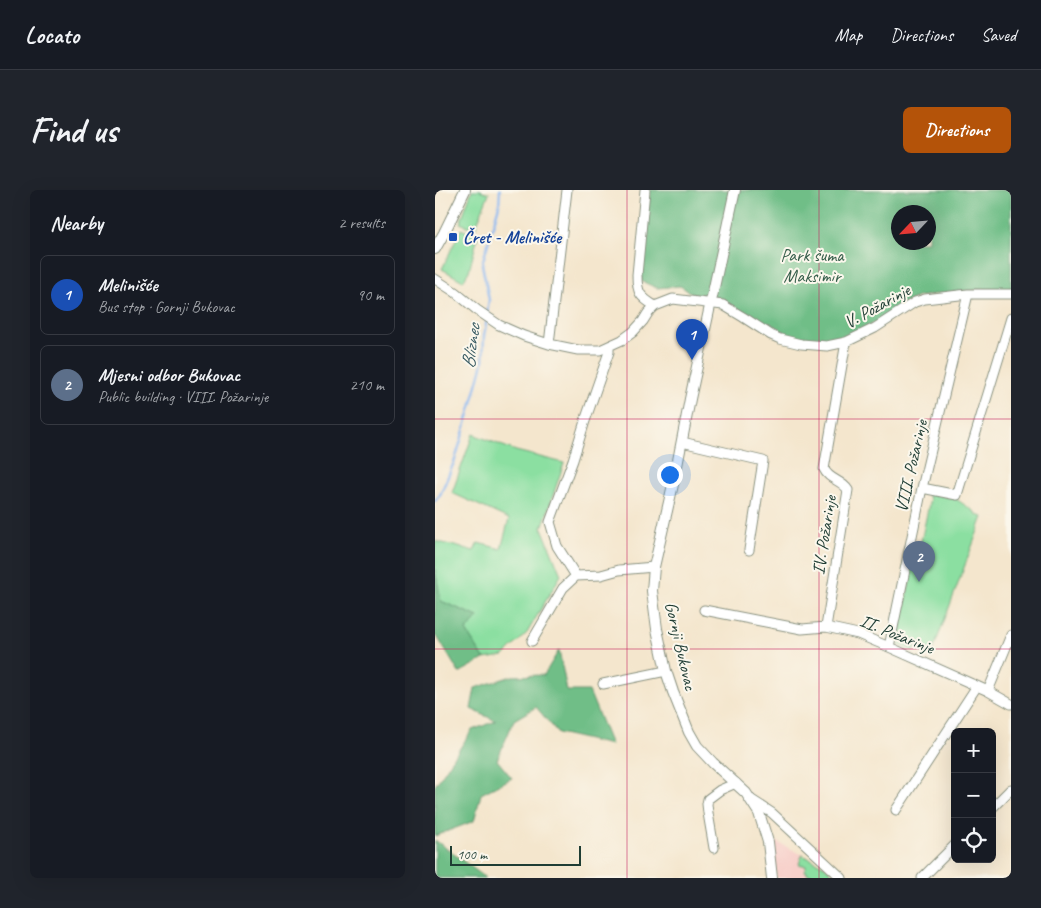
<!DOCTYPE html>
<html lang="en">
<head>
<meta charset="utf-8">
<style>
	:root { --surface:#171b24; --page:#20242c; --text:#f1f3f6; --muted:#9ea1a6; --line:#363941; --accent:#b45309 }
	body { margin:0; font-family:Caveat,sans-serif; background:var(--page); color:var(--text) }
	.controls { position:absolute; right:15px; bottom:15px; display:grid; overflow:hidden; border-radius:8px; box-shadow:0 5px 20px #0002 }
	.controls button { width:45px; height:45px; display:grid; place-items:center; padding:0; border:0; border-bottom:1px solid var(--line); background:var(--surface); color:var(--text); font:25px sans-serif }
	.compass { position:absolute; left:456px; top:15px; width:45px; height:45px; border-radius:50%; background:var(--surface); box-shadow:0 5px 20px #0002; rotate:244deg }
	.scale { position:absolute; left:15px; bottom:12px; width:131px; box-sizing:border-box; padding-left:5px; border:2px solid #1f3d34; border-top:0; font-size:14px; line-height:18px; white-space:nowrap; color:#1f3d34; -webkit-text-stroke:4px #fbf7ec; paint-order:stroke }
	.you { position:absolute; left:234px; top:284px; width:18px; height:18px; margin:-12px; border:4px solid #fff; border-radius:50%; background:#1a73e8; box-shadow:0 0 0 8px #1a73e833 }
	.badge { display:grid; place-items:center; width:32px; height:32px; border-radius:50%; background:var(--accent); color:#fff; font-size:16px; font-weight:700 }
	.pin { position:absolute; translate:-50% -41px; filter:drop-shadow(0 1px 2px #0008) }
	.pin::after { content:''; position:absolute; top:26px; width:18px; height:15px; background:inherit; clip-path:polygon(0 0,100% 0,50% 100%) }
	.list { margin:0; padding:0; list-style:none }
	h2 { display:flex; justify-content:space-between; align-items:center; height:65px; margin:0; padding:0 20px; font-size:21px }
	h2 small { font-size:16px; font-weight:400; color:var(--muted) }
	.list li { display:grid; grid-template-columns:32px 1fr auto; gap:15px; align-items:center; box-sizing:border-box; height:80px; margin:0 10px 10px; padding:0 10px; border:1px solid var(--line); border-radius:8px }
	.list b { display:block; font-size:19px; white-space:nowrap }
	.list p { margin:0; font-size:16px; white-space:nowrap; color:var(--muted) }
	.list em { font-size:16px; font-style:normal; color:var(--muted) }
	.icon { flex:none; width:28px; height:28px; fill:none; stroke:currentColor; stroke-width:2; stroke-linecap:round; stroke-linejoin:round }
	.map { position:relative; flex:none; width:576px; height:688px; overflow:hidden; border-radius:8px }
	header { display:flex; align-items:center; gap:30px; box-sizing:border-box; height:70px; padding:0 25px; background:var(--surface); border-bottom:1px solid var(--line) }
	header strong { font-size:24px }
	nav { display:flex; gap:28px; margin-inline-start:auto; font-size:18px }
	.intro { display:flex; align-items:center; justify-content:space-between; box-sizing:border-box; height:120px; padding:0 30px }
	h1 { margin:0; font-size:35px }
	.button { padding:12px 22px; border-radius:8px; background:var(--accent); color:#fff; font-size:18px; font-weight:700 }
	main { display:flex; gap:30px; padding:0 30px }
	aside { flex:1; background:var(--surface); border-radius:8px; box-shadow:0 5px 20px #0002 }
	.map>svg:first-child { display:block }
</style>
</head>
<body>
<header>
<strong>Locato</strong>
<nav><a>Map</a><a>Directions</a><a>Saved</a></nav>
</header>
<div class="intro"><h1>Find us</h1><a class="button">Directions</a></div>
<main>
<aside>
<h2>Nearby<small>2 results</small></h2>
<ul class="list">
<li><span class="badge" style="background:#1a4fb4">1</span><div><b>Melinišće</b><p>Bus stop · Gornji Bukovac</p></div><em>90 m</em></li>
<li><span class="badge" style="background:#5c6f8a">2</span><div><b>Mjesni odbor Bukovac</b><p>Public building · VIII. Požarinje</p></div><em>210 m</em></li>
</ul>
</aside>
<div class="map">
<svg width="576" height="688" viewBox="0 0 576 688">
	<rect width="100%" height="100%" fill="#fbf7ec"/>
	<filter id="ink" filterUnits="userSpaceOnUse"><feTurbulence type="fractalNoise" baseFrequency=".02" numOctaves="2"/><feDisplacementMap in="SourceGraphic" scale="10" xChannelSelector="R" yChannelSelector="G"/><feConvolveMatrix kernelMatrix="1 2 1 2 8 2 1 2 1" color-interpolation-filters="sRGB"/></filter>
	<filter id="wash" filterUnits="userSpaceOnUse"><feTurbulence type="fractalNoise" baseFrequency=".0096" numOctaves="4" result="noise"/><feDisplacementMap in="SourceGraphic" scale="20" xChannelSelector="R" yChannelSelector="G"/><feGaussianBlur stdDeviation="1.12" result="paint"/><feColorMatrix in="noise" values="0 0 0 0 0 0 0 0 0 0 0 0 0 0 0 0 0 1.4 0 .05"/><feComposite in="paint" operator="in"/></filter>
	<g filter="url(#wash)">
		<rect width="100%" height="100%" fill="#f4e6cd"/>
		<path fill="#f7d0ca" d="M336 649 390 676 402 688H341Z"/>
		<path fill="#8bdfa1" stroke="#558e6a" d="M37 0H45L54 3 40 39 25 33Z
			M26 39 43 46 34 81 28 91 7 79Z
			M38 244 81 261 129 273 107 338 126 385 92 443 69 466 49 469 31 441 43 427 6 411 0 380V351L39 361 43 353 66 359 74 329 17 303Z
			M493 303 521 309 540 322 541 325 548 327 497 463 481 456 478 461 464 455 465 436 476 387 474 383 476 374 482 371 495 309 493 306Z
			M367 665 390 676 402 688H388L372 684V682L370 681 371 676 364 674Z"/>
		<path fill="#70be87" stroke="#487e5e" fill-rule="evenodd" d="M215 0H576V100L559 99 542 100 514 102 483 107 472 112 428 140 411 147 398 151 378 152 350 147 333 139 286 108 260 105 245 96 222 98 206 91ZM463 22H493V52H463Z
			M0 380 6 411 43 427 31 441 49 469 24 483 3 448 0 446Z
			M124 460 132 501H154L176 555 123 543 101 517 79 530 62 570 77 588 46 604 39 631 0 646V596L37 540 61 531 36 519 40 498 77 486 109 485Z
			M0 650 51 688H0Z"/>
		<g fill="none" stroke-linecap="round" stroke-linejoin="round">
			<path stroke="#86b5f0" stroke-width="2.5" d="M52 124 54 110 47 74 64 15 65 0
				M0 311 5 305 20 270 36 217 48 173 49 145 52 129"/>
		</g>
	</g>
	<g filter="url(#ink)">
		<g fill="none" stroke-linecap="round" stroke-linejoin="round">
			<g stroke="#8a9280" stroke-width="11">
				<path id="minor" d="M210 0 202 85C202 103 205 107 220 116
					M0 89 20 102 42 120 64 135 89 146 114 154 143 160H165L187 150 198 142 208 131 213 123 220 116 238 109 288 115 308 127 336 145 345 149 366 154 392 156 411 152 440 138 480 112 490 109 533 104H576
					M114 154 132 0
					M247 252 328 271 314 360
					M487 298 522 305 576 128
					M141 386 122 356 115 332 138 270 150 231 174 162V157
					M269 420 367 439 391 437 423 444 454 457 553 501 576 514
					M391 437 413 300C407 290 394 290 389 279L411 152
					M97 451 128 398 141 386 166 385 184 380 219 377
					M454 457 487 298 533 104
					M168 494 231 481
					M553 501 576 445
					M317 610 337 623 407 688
					M557 618 576 599
					M461 620 542 496
					M279 658 273 623 272 614 273 609 285 600 301 593
					M487 688 520 655"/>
			</g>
			<g stroke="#8a9280" stroke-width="12">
				<path id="tertiary" d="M300 0 255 209 240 286 219 377 217 401 222 439 231 481 238 502 254 542 262 556 278 573 311 603 324 623 333 652 337 688
					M0 59 9 43 30 0"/>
			</g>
			<use href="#minor" stroke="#fff" stroke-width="9"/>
			<use href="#tertiary" stroke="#fff" stroke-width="10"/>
		</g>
	</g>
	<path fill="none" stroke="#c2185b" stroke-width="1" stroke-opacity="0.55" d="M192 0V688M384 0V688M0 229H576M0 459H576"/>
	<rect fill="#1a4fb4" stroke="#fbf7ec" stroke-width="2" x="13" y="42" width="10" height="10" rx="2.5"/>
	<g text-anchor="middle" stroke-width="4" stroke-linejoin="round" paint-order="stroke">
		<g font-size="18" font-weight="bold" fill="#164399" stroke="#fbf7ec" text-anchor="start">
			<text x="28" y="53">Čret - Melinišće</text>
		</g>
		<g font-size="18" fill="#355d4a" stroke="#fbf7ec">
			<text x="377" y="71">Park šuma<tspan x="377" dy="21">Maksimir</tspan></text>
		</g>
		<g font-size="18" fill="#1f3d34" stroke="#fbf7ec">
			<text transform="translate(442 116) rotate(-29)" y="6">V. Požarinje</text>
			<text transform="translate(476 276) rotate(-77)" y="6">VIII. Požarinje</text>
			<text transform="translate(389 345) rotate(-81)" y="6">IV. Požarinje</text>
			<text transform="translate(462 444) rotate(22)" y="6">II. Požarinje</text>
			<text transform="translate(246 456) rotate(77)" y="6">Gornji Bukovac</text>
		</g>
		<g font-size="19" font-style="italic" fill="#395b63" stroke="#fbf7ec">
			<text transform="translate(35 156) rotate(-82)" y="7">Bliznec</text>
		</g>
	</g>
</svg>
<div class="controls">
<button>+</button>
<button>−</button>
<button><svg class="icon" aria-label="locate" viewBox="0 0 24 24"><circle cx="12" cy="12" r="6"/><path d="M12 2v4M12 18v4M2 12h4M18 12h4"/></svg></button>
</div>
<svg class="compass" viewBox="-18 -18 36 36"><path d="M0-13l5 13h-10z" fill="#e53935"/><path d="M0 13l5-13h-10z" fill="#9ea1a6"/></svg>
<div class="scale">100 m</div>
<div class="you"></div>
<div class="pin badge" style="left:257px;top:170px;background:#1a4fb4">1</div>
<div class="pin badge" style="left:484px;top:392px;background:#5c6f8a">2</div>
</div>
</main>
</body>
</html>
